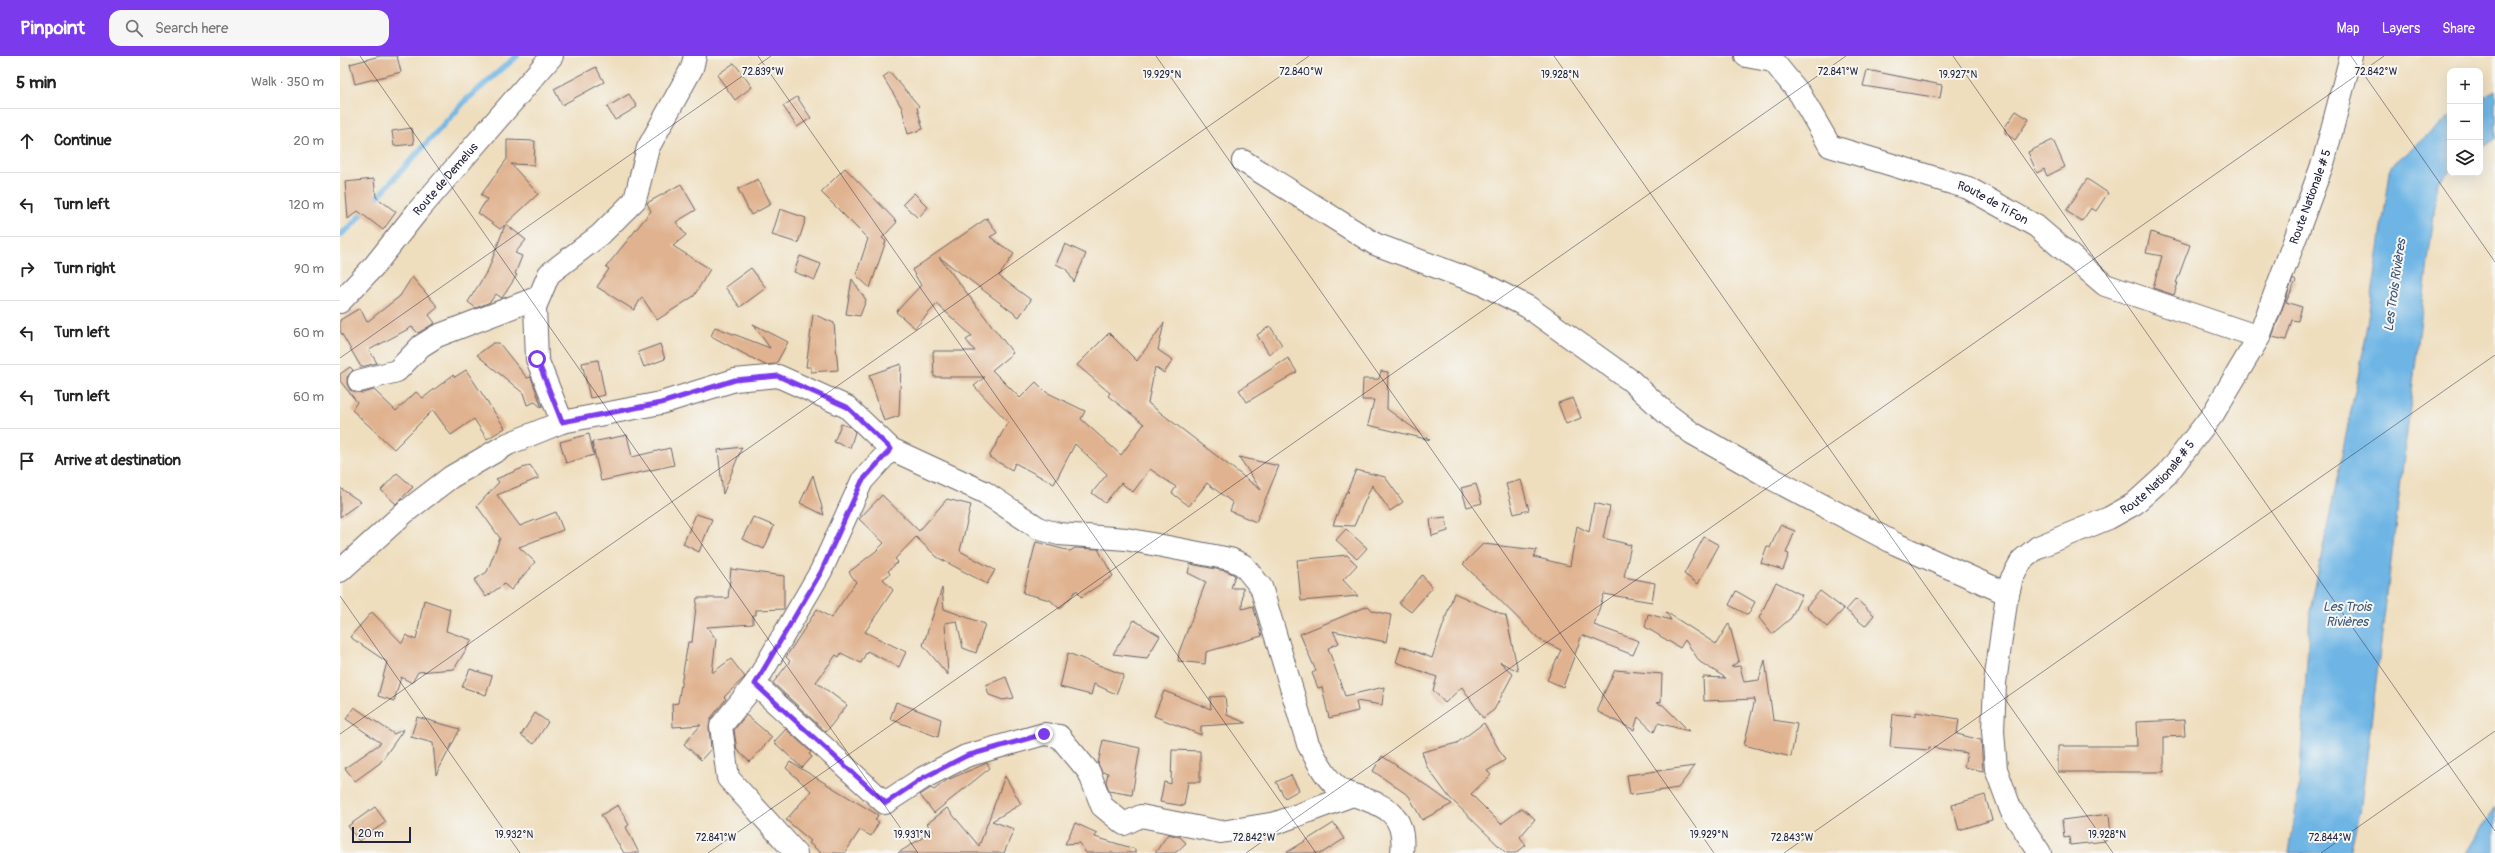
<!DOCTYPE html>
<html lang="en">
<head>
<meta charset="utf-8">
<style>
	:root { --surface:#fff; --page:#f6f6f6; --text:#222; --muted:#767676; --line:#e0e0e0; --accent:#7c3aed }
	body { margin:0; font-family:Pangolin,sans-serif; background:var(--page); color:var(--text) }
	.controls { position:absolute; right:12px; top:12px; display:grid; overflow:hidden; border-radius:8px; box-shadow:0 4px 16px #0002 }
	.controls button { width:36px; height:36px; display:grid; place-items:center; padding:0; border:0; border-bottom:1px solid var(--line); background:var(--surface); color:var(--text); font:20px sans-serif }
	.scale { position:absolute; left:12px; bottom:10px; width:59px; box-sizing:border-box; padding-left:4px; border:2px solid #22223b; border-top:0; font-size:11px; line-height:14px; white-space:nowrap; color:#22223b; -webkit-text-stroke:3px #f6f6f2; paint-order:stroke }
	.stop { position:absolute; width:12px; height:12px; margin:-9px; border:3px solid #7c3aed; border-radius:50%; background:#fff }
	.stop.end { background:#7c3aed; border-color:#fff; box-shadow:0 1px 4px #0008 }
	.list { margin:0; padding:0; list-style:none }
	h2 { display:flex; justify-content:space-between; align-items:center; height:52px; margin:0; padding:0 16px; font-size:17px }
	h2 small { font-size:13px; font-weight:400; color:var(--muted) }
	.list li { display:grid; grid-template-columns:26px 1fr auto; gap:12px; align-items:center; box-sizing:border-box; height:64px; padding:0 16px; border-top:1px solid var(--line) }
	.list b { display:block; font-size:15px; white-space:nowrap }
	.list em { font-size:13px; font-style:normal; color:var(--muted) }
	.icon { flex:none; width:22px; height:22px; fill:none; stroke:currentColor; stroke-width:2; stroke-linecap:round; stroke-linejoin:round }
	.map { position:relative; flex:none; width:2155px; height:797px; overflow:hidden }
	header { display:flex; align-items:center; gap:24px; box-sizing:border-box; height:56px; padding:0 20px; background:var(--accent); color:#fff }
	header strong { font-size:19px }
	nav { display:flex; gap:22px; margin-inline-start:auto; font-size:14px }
	.search { width:280px; height:36px; background:var(--page); display:flex; align-items:center; gap:10px; box-sizing:border-box; padding:0 14px; border-radius:12px; color:var(--muted); font-size:15px }
	main { display:flex }
	aside { flex:1; background:var(--surface) }
	.map>svg:first-child { display:block }
</style>
</head>
<body>
<header>
<strong>Pinpoint</strong>
<div class="search"><svg class="icon" aria-label="search" viewBox="0 0 24 24"><circle cx="10" cy="10" r="6"/><path d="M15 15l6 6"/></svg>Search here</div>
<nav><a>Map</a><a>Layers</a><a>Share</a></nav>
</header>
<main>
<aside>
<h2>5 min<small>Walk · 350 m</small></h2>
<ul class="list">
<li><svg class="icon" aria-label="ahead" viewBox="0 0 24 24"><path d="M12 20V5M6 11l6-6 6 6"/></svg><div><b>Continue</b></div><em>20 m</em></li>
<li><svg class="icon" aria-label="left" viewBox="0 0 24 24"><path d="M17 20v-9H6M10 6l-5 5 5 5"/></svg><div><b>Turn left</b></div><em>120 m</em></li>
<li><svg class="icon" aria-label="right" viewBox="0 0 24 24"><path d="M7 20v-9h11M14 6l5 5-5 5"/></svg><div><b>Turn right</b></div><em>90 m</em></li>
<li><svg class="icon" aria-label="left" viewBox="0 0 24 24"><path d="M17 20v-9H6M10 6l-5 5 5 5"/></svg><div><b>Turn left</b></div><em>60 m</em></li>
<li><svg class="icon" aria-label="left" viewBox="0 0 24 24"><path d="M17 20v-9H6M10 6l-5 5 5 5"/></svg><div><b>Turn left</b></div><em>60 m</em></li>
<li><svg class="icon" aria-label="arrive" viewBox="0 0 24 24"><path d="M6 21V4h12l-3 4 3 4H6"/></svg><div><b>Arrive at destination</b></div></li>
</ul>
</aside>
<div class="map">
<svg width="2155" height="797" viewBox="0 0 2155 797">
	<rect width="100%" height="100%" fill="#f6f6f2"/>
	<filter id="ink" filterUnits="userSpaceOnUse"><feTurbulence type="fractalNoise" baseFrequency=".025" numOctaves="2"/><feDisplacementMap in="SourceGraphic" scale="8" xChannelSelector="R" yChannelSelector="G"/><feConvolveMatrix kernelMatrix="1 2 1 2 8 2 1 2 1" color-interpolation-filters="sRGB"/></filter>
	<filter id="wash" filterUnits="userSpaceOnUse"><feTurbulence type="fractalNoise" baseFrequency=".012" numOctaves="4" result="noise"/><feDisplacementMap in="SourceGraphic" scale="16" xChannelSelector="R" yChannelSelector="G"/><feGaussianBlur stdDeviation="0.9" result="paint"/><feColorMatrix in="noise" values="0 0 0 0 0 0 0 0 0 0 0 0 0 0 0 0 0 1.4 0 .05"/><feComposite in="paint" operator="in"/></filter>
	<g filter="url(#wash)">
		<rect width="100%" height="100%" fill="#efdebe"/>
		<path fill="#6eb5e5" stroke="#486c90" d="M2155 35V83L2140 94V42Z
			M2110 60V116L2098 125 2021 748 2010 797H1949L1959 732 1970 555 2026 281 2051 110Z
			M2155 750V797H2126Z"/>
		<g fill="none" stroke-linecap="round" stroke-linejoin="round">
			<path stroke="#6eb5e5" stroke-width="6" d="M0 179 11 170 126 44 177 0"/>
		</g>
		<g id="blocks">
			<path fill="#e0b28f" d="M40 0H57L61 16 15 28 10 8Z
				M394 7 412 31 395 44 377 19Z
				M256 11 264 26 222 49 214 33Z
				M1527 14 1602 29 1600 42 1523 30Z
				M550 16 579 50 577 52 583 73 568 78 562 52 543 21Z
				M289 38 297 51 275 64 267 51Z
				M457 41 471 62 457 71 443 50Z
				M1676 55 1689 63 1675 84 1665 77V71Z
				M72 72 74 88 54 90 52 75Z
				M167 84 195 85 194 109 171 108 198 138 166 168 186 184 175 197 182 200 175 218 177 219 162 242 156 238 150 246 136 252 128 246 149 212 165 169 160 173 138 157 147 143 141 139 167 103Z
				M1713 84 1725 111 1707 120 1704 113 1697 117 1688 96Z
				M505 112 557 166 542 182 546 185 530 232 516 219 528 183 481 136Z
				M34 123 36 141 56 156 43 174 18 155 8 163 5 126Z
				M418 123 431 148 411 159 398 133Z
				M1747 123 1768 137 1756 155 1751 152 1742 165 1726 155Z
				M341 128 356 154 336 166 346 179 333 190 370 213 354 240 317 264 302 241 294 254 257 231 269 213 266 211 311 155 307 147Z
				M574 137 588 151 578 162 563 148Z
				M440 153 466 162 458 187 432 179Z
				M647 162 657 177 650 181 674 198 659 220 691 244 679 261 599 201 673 297 652 314 680 342 696 326 706 336 745 355 741 363 781 399 804 368 768 340 770 337 737 309 769 277 797 305 824 267 818 294 833 304 824 317 815 311 808 347 921 434 899 401 939 410 916 466 890 455 893 447 867 427 849 450 832 437 836 431 810 413 793 436 781 427 765 447 752 437 767 418 735 388 714 428 675 407 672 414 649 401 668 366 634 330 645 321H594L593 295H635L626 284 632 280 597 248 575 272 556 256 581 229 572 214Z
				M1811 176 1850 189 1836 227H1838L1834 239 1813 232 1822 200 1806 197Z
				M725 188 746 198 734 226 726 213 716 208Z
				M460 200 481 208 475 224 454 216Z
				M411 212 426 232 400 251 385 231Z
				M72 221 98 251 89 259 95 267 78 277 72 271 29 294 37 307 21 311 0 275V264L20 252 27 266 60 240Z
				M512 223 526 244 520 260 506 258Z
				M1953 223 1956 225 1946 246 1962 251 1958 265 1952 264 1946 284 1932 281Z
				M473 258 494 267 498 314 471 316V311H466Z
				M413 268 448 286 436 308 425 309 371 280 375 271 430 292Z
				M930 270 942 289 929 298 917 279Z
				M153 287H159L187 322 191 321 202 352 195 346 187 349 183 337 137 299Z
				M320 288 325 303 304 311 298 296Z
				M948 302 957 316 907 346 899 334Z
				M258 304 265 339 250 342 242 307Z
				M561 308 559 360 544 365 529 319Z
				M10 311 13 314 7 321V328L10 334 22 337 34 334 56 355 76 336 83 342 113 319 115 321 126 314 165 372 147 383 134 363 111 379 93 354 54 393 12 354 17 346 0 325V318Z
				M1041 315 1048 316 1047 353 1090 384 1028 369 1034 344H1022L1023 323H1039Z
				M1233 342 1241 362 1226 368 1218 347Z
				M501 368 510 371 515 376 510 392 494 386Z
				M249 378 254 399 226 407 220 386Z
				M287 379 292 401 330 392 334 409 261 425 252 386Z
				M402 391 383 438 378 394Z
				M190 409 199 422 157 439 180 470 216 456 223 474 179 491 195 506 171 534 164 528 146 541 134 524 147 516 160 482 137 450 159 426 156 423Z
				M1016 414 1045 421 1063 446 1050 455 1032 429 1014 470 993 469 1006 436H1009L1007 435Z
				M57 417 73 431 56 448 41 434Z
				M473 419 484 459 460 447Z
				M1181 424 1189 454 1174 458 1166 428Z
				M1136 428 1142 447 1127 451 1121 432Z
				M0 432 21 446 0 461Z
				M542 439 579 475 607 443 631 449 620 495 655 514 647 528 597 501 576 481 555 503 558 506 548 515 550 518 543 523 553 534 525 576 566 596 559 611 527 595 521 607 501 597 499 601 496 599 476 626 507 649 486 676 433 627 450 605 446 601 477 553 491 562 516 526 509 516 536 495 544 487 519 463Z
				M1254 447 1270 451 1263 482 1291 489 1284 521 1315 527 1312 546 1264 538 1254 569 1299 585 1293 599 1242 579 1223 631 1207 624 1221 594 1200 584 1123 508 1143 488 1197 494 1194 501 1230 510 1237 470 1249 476Z
				M356 458 372 463 359 496 343 488Z
				M413 461 434 470 424 493 402 483Z
				M1106 461 1108 475 1092 480 1090 463Z
				M1440 469 1455 475 1446 497 1449 498 1443 514 1421 507 1427 490 1430 492Z
				M1006 473 1027 492 1017 503 996 484Z
				M1364 481 1379 489 1358 528 1344 518Z
				M696 486 730 495 735 492 758 493 773 520 741 541 737 534 720 553 710 544 683 537Z
				M1007 499 1017 509 1003 524 1018 540 961 545 957 504Z
				M850 508 886 515 895 519 891 532H903L902 553 913 550 922 580 866 596 865 608 838 605 839 596 866 526 848 517Z
				M391 513 444 520V553L416 554V559H413V568L367 571 376 583 372 617 391 603 405 621 384 641 386 643 371 662 369 671 371 693 361 704 344 688 361 669 333 671 332 648 338 647 348 586H352L357 542H388Z
				M1082 519 1092 532 1071 556 1059 547Z
				M1436 526 1462 539 1451 562 1432 578 1419 562Z
				M602 532 604 553 645 568 636 597 623 592 617 565 605 567 608 619 583 589Z
				M1396 535 1415 546 1408 559 1389 549Z
				M1480 535 1504 553 1487 571 1466 551Z
				M1114 537 1166 560 1178 615 1160 606 1173 618 1154 654 1143 662 1122 631 1105 647 1093 634 1097 621 1056 606 1061 590 1092 602Z
				M1516 543 1534 559 1525 570 1506 554Z
				M84 544 110 553 106 575 132 584 114 613 78 616 72 627 61 621 54 645 38 640 47 606 10 581 32 556 62 587 66 579 76 584Z
				M1028 550 1033 555 1051 559 1046 586 993 575 999 587 988 592 1005 640 1044 631 1042 649 1016 645 1018 655 989 662 982 631 978 632 972 617 976 615 960 578Z
				M1326 556 1376 588 1389 567 1399 605 1391 611 1400 610 1404 626 1419 624 1425 604 1433 664 1457 668 1451 701 1404 689 1415 643 1364 645 1363 621 1386 622 1360 606 1345 584 1340 592 1305 571 1308 558 1331 564Z
				M794 564 820 580 807 602 773 598Z
				M728 597 784 619 776 638 754 628 751 639 720 631Z
				M130 613 152 620 146 639 122 631Z
				M1275 614 1322 618 1321 646 1316 647 1323 649 1349 675 1318 667 1314 676 1298 661 1294 674 1258 656V650Z
				M666 621 674 642 663 644 649 639 646 629Z
				M824 635 871 653 870 641 885 640 887 659 906 667 861 670V679L814 660Z
				M556 646 601 663 598 681 550 663Z
				M14 651 54 678 64 673 40 707 15 725 5 712 41 687 6 663Z
				M1576 656 1619 663 1617 678 1641 684 1643 715 1624 711 1627 697 1589 691V694L1550 691 1553 658 1576 660Z
				M195 657 208 666 194 688 181 679Z
				M406 659 432 681 410 706 397 694 394 674Z
				M77 661 120 673 96 719 93 687 71 681Z
				M1844 664 1845 680 1824 681V716H1718V690H1797L1796 666Z
				M1144 667 1165 704 1147 715 1151 719 1131 738 1161 768 1182 752 1195 763 1180 781 1186 789 1176 797H1166L1109 741 1087 711 1082 696 1117 687Z
				M446 673 471 696 469 698 472 701 462 712 434 686Z
				M763 684 800 692 792 739 769 735 766 726 768 717 762 716 758 708Z
				M832 694 860 695V726H848L844 750 820 746 824 726 831 728Z
				M1042 700 1080 725 1112 748 1082 764 1069 740 1033 715Z
				M450 706 538 759 535 764 539 766 531 780 520 774 505 797H481L469 787 471 785 446 764 471 735 446 712Z
				M647 707 650 712 594 757 580 739 591 732 594 734 607 724Z
				M1355 710 1338 732 1290 739 1287 719Z
				M951 719 959 734 945 742 936 726Z
				M665 720 681 748 652 765 674 773 664 797H558L593 775 587 768 607 752 639 790Z
				M1645 739 1652 764 1619 774 1612 749Z
				M278 749 289 769 286 771 299 797H284L261 759Z
				M35 751 46 766 19 785 8 770Z
				M1769 758 1771 779 1765 780 1766 785 1730 789 1729 780 1724 781 1722 764Z
				M735 767 757 777 755 781 795 793V797H746L740 787 725 788Z
				M994 767 1004 783 982 797H946Z
				M828 778 840 781 846 787 835 797H815Z"/>
		</g>
	</g>
	<g filter="url(#ink)">
		<use href="#blocks" fill-opacity="0" stroke="#6a6469" stroke-width="1"/>
		<g fill="none" stroke-linecap="round" stroke-linejoin="round">
			<g stroke="#6a6469" stroke-width="24">
				<g id="minor">
					<path id="s1" d="M1406 0 1433 5 1460 38 1490 90 1628 132 1696 170 1765 229 1919 281"/>
					<path d="M903 105 1035 188 1145 229 1188 251 1290 324 1327 358 1352 377 1429 421 1556 488 1668 538"/>
					<path id="s2" d="M0 246 34 210 77 156 212 0"/>
					<path d="M19 325 57 315 81 290 97 280 199 241"/>
					<path d="M222 366 197 303 195 251 209 218 260 179 295 144 308 92 352 12 355 0"/>
					<path d="M551 393 522 425 481 515 415 628 545 747 583 722 626 700 704 678 719 680 749 716 762 750 784 768 801 760 881 776 936 767 1013 739"/>
					<path d="M0 515 64 457 111 421 168 388 222 366 321 347 395 324 438 320 507 351 551 393 644 436 700 473 719 478 786 483 890 503 903 509 921 531 968 688C977 704 985 723 1001 734 1036 749 1067 749 1062 797"/>
					<path d="M415 628 381 670 388 722 456 797"/>
				</g>
			</g>
			<g stroke="#6a6469" stroke-width="24">
				<g id="major">
					<path id="s3" d="M1700 797 1671 754 1656 713 1653 675 1655 627 1666 546 1672 522 1682 504 1698 491 1769 462 1794 448 1827 418 1873 358 1919 281 1984 104 2011 0"/>
				</g>
			</g>
			<use href="#minor" stroke="#fff" stroke-width="22"/>
			<use href="#major" stroke="#fff" stroke-width="22"/>
		</g>
	</g>
	<g fill="none" stroke-linecap="round" stroke-linejoin="round" filter="url(#ink)">
		<path stroke="#7c3aed" stroke-width="5" d="M197 303 222 366 321 347 395 324 438 320 507 351 551 393 522 425 481 516 415 628 546 747 583 722 626 700 704 678"/>
	</g>
	<path fill="none" stroke="#22223b" stroke-width="1" stroke-opacity="0.45" d="M20 0 578 797M418 0 976 797M816 0 1374 797M1214 0 1773 797M1613 0 2155 775M2011 0 2155 206M0 302 431 0M0 540 180 797M0 678 969 0M368 797 1506 0M906 797 2044 0M1444 797 2155 299M1981 797 2155 675"/>
	<g text-anchor="middle" stroke-width="4" stroke-linejoin="round" paint-order="stroke">
		<g font-size="12" fill="#22223b" stroke="#f6f6f2">
			<text dy="4" stroke="none"><textPath href="#s2" startOffset="162">Route de Demelus</textPath></text>
			<text dy="4" stroke="none"><textPath href="#s3" startOffset="794">Route Nationale # 5</textPath></text>
			<text dy="4" stroke="none"><textPath href="#s1" startOffset="303">Route de Ti Fon</textPath></text>
			<text dy="4" stroke="none"><textPath href="#s3" startOffset="470">Route Nationale # 5</textPath></text>
		</g>
		<g font-size="13" font-style="italic" fill="#3d5576" stroke="#f6f6f2">
			<text transform="translate(2054 229) rotate(-82)" y="5">Les Trois Rivières</text>
			<text x="2007" y="555">Les Trois<tspan x="2007" dy="15">Rivières</tspan></text>
		</g>
	</g>
	<g font-size="10" text-anchor="middle" fill="#22223b" stroke="#f6f6f2" stroke-width="4" stroke-linejoin="round" paint-order="stroke">
		<text x="423" y="19">72.839°W</text>
		<text x="961" y="19">72.840°W</text>
		<text x="1498" y="19">72.841°W</text>
		<text x="2036" y="19">72.842°W</text>
		<text x="1618" y="22">19.927°N</text>
		<text x="822" y="22">19.929°N</text>
		<text x="1220" y="22">19.928°N</text>
		<text x="174" y="782">19.932°N</text>
		<text x="572" y="782">19.931°N</text>
		<text x="1369" y="782">19.929°N</text>
		<text x="1767" y="782">19.928°N</text>
		<text x="376" y="785">72.841°W</text>
		<text x="914" y="785">72.842°W</text>
		<text x="1452" y="785">72.843°W</text>
		<text x="1990" y="785">72.844°W</text>
	</g>
</svg>
<div class="controls">
<button>+</button>
<button>−</button>
<button><svg class="icon" aria-label="layers" viewBox="0 0 24 24"><path d="M12 4l9 5-9 5-9-5zM3 14l9 5 9-5"/></svg></button>
</div>
<div class="scale">20 m</div>
<div class="stop" style="left:197px;top:303px"></div>
<div class="stop end" style="left:704px;top:678px"></div>
</div>
</main>
</body>
</html>
